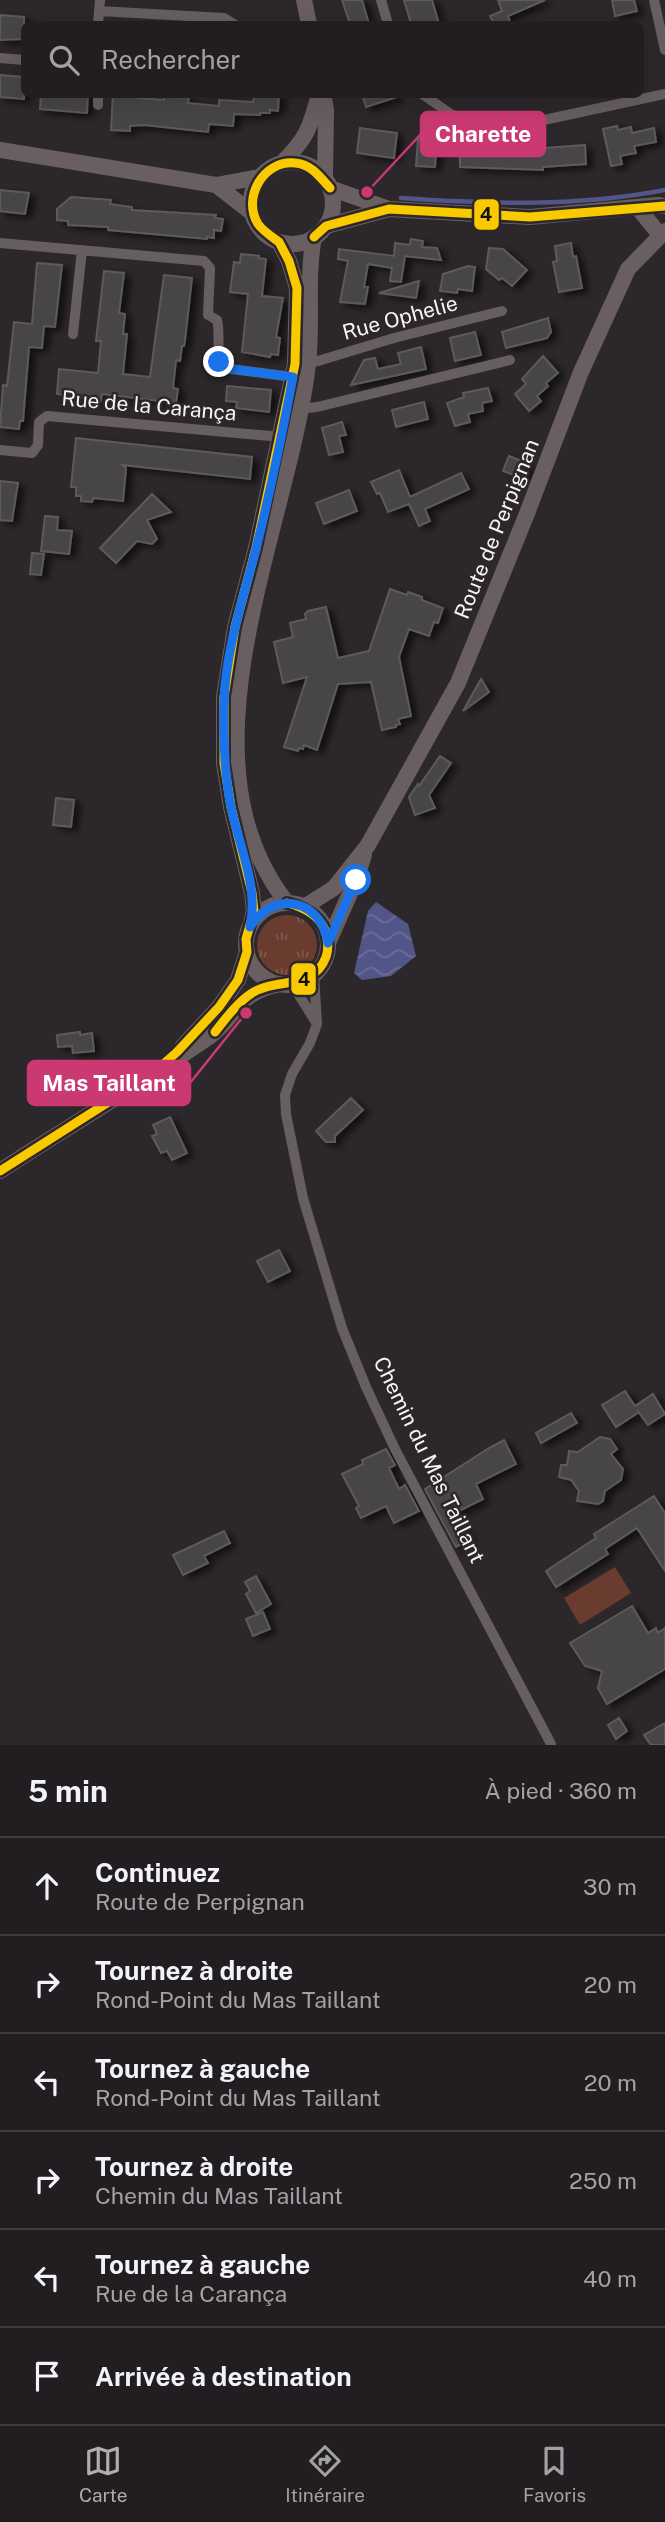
<!DOCTYPE html>
<html lang="fr">
<head>
<meta charset="utf-8">
<style>
	:root { --surface:#211d20; --page:#2d2a2d; --text:#f1f3f6; --muted:#a2a2a5; --line:#3e3b3e; --accent:#b0acaf }
	body { margin:0; font-family:"Public Sans",sans-serif; background:var(--page); color:var(--text) }
	.stop { position:absolute; width:21px; height:21px; margin:-16px; border:5px solid #1a73e8; border-radius:50%; background:#fff }
	.stop.end { background:#1a73e8; border-color:#fff; box-shadow:0 2px 7px #0008 }
	.list { margin:0; padding:0; list-style:none }
	h2 { display:flex; justify-content:space-between; align-items:center; height:91px; margin:0; padding:0 28px; font-size:30px }
	h2 small { font-size:23px; font-weight:400; color:var(--muted) }
	.list li { display:grid; grid-template-columns:46px 1fr auto; gap:21px; align-items:center; box-sizing:border-box; height:98px; padding:0 28px; border-top:2px solid var(--line) }
	.list b { display:block; font-size:26px; white-space:nowrap }
	.list p { margin:0; font-size:23px; white-space:nowrap; color:var(--muted) }
	.list em { font-size:23px; font-style:normal; color:var(--muted) }
	.icon { flex:none; width:38px; height:38px; fill:none; stroke:currentColor; stroke-width:2; stroke-linecap:round; stroke-linejoin:round }
	.map { position:relative; flex:none; width:665px; height:1745px; overflow:hidden }
	.search { position:absolute; background:var(--surface); box-shadow:0 7px 28px #0002; left:21px; right:21px; top:21px; height:77px; display:flex; align-items:center; gap:18px; box-sizing:border-box; padding:0 24px; border-radius:10px; color:var(--muted); font-size:26px }
	.sheet { height:679px; background:var(--surface) }
	nav { display:flex; justify-content:space-around; align-items:center; box-sizing:border-box; height:98px; border-top:2px solid var(--line); background:var(--surface); font-size:19px; color:var(--muted) }
	nav a { display:grid; justify-items:center; gap:4px }
	nav .on { color:var(--accent) }
	.map>svg:first-child { display:block }
</style>
</head>
<body>
<div class="map">
<svg width="665" height="1745" viewBox="0 0 665 1745">
	<defs>
		<pattern id="grass-tufts" width="24" height="20" patternUnits="userSpaceOnUse" patternTransform="scale(1.75)"><rect width="24" height="20" fill="#693c2f"/><path d="M3 7l-1-3M5 7V3M7 7l1-3M15 17l-1-3M17 17v-4M19 17l1-3" fill="none" stroke="#7f594e"/></pattern>
		<pattern id="water-waves" width="16" height="10" patternUnits="userSpaceOnUse" patternTransform="scale(1.75)"><rect width="16" height="10" fill="#525587"/><path d="M0 5q4-4 8 0t8 0" fill="none" stroke="#6c6e99"/></pattern>
		<filter id="shadow"><feDropShadow dx="6" dy="3.5" stdDeviation="3.5" flood-color="#0009"/></filter>
	</defs>
	<rect width="100%" height="100%" fill="#2c272a"/>
	<path fill="url(#grass-tufts)" d="M257 945a30 30 0 1 1 60 0a30 30 0 1 1-60 0Z"/>
	<path fill="#693c2f" d="M615 1567 631 1593 580 1625 564 1598Z"/>
	<path fill="url(#water-waves)" d="M376 902 408 924 416 956 391 976 362 980 354 973 368 911Z"/>
	<g fill="none" stroke-linecap="round" stroke-linejoin="round">
		<path stroke="#525587" stroke-width="4.5" d="M401 198C490 204 577 207 665 190"/>
	</g>
	<path fill="#474447" stroke="#5c5a5c" stroke-width="2" filter="url(#shadow)" d="M342 0H362L369 24H350Z
		M404 0H432L439 24H411Z
		M498 0H545L508 16 511 24H494L490 16 502 11Z
		M612 0H634L637 11 615 16Z
		M0 15 24 17V39L0 40Z
		M0 75 24 77V99L0 97Z
		M41 94H88L87 113 40 109Z
		M113 94H138V98L164 100V96L189 98 188 103 219 106V100L253 102 255 94H279L278 111 270 110V113H260V115L234 114 233 126 209 124 208 132 144 125 130 126V131L111 130Z
		M362 94H397V97L366 107Z
		M617 126 618 130 631 127 632 133 654 128 656 142 634 146 636 153 620 156 622 164 611 166 603 129Z
		M360 128 397 133 394 158 357 153Z
		M425 132 443 134 442 151H436L435 167 416 166 418 139H425Z
		M585 145 586 164 543 167V170L460 167V148H512L534 146H543V148Z
		M0 190 29 193 25 214 0 211Z
		M71 197 111 200 110 204 132 207V210L216 215 215 218 223 219 221 231 214 230V238L207 237V239L108 230V227L68 225V221L57 220V209Z
		M411 239 423 241 422 247 437 248 441 260 405 256 401 282 390 281 392 268 368 264 364 287H368L365 304 340 302 348 261 338 259 339 249 394 256 395 243 410 245Z
		M571 243 573 257 576 256 582 288 559 292 553 262 557 261 555 246Z
		M489 248 503 249 527 270 512 286 502 278 499 280 486 269Z
		M241 254 259 256V258L266 259 262 296 283 298 276 337 280 338 278 355 271 354 270 357 242 352 248 294 230 292 234 262 240 263Z
		M37 263 62 265 55 327 44 326 42 348 29 347 23 421H20L19 429 0 427 3 385 7 386 14 322 32 324Z
		M468 266 475 267 472 291 458 289 457 293 440 291 443 274Z
		M104 271 124 273 119 313 125 314 123 334H127L123 374 150 377 164 275 192 278 185 340 184 346H182L180 361 176 360 173 388 178 389 176 403 102 394 101 401 57 394 59 369 98 373 101 341H96Z
		M419 281 416 298 379 293Z
		M548 318 551 332 547 338 506 348 502 332Z
		M475 332 481 355 455 361 450 338Z
		M421 347 426 369 351 385 364 360 375 358 378 369 401 364 398 353Z
		M543 356 558 373 546 383 548 386 537 396 541 401 529 411 515 394 526 384 522 379Z
		M227 386 271 390 269 412 236 408 237 402 226 401Z
		M488 388 492 401 482 403 483 411 468 414 470 422 455 426 447 403 464 397 463 393Z
		M424 402 428 419 396 427 392 410Z
		M342 422 346 435 339 436 343 452 329 455 322 428Z
		M76 438 252 457 250 479 122 465 126 468 123 501 93 498 92 502 81 501V496H76V487H71Z
		M509 456 527 463 522 478 503 471Z
		M399 470 410 497 461 473 469 489 425 509 430 521 419 526 409 504 388 512 380 493 377 494 371 482Z
		M0 481 18 483 12 521 0 520Z
		M349 490 357 511 324 524 316 503Z
		M152 494 171 512 147 520 157 539 152 544 137 541 116 563 100 548Z
		M45 516 58 517 57 530 72 531 69 554 41 551Z
		M32 553 44 554 41 575 30 574Z
		M390 589 407 595 408 592 422 597V600L443 608 438 623 434 622 429 636 409 629 399 657 411 716 398 719 400 724 396 725V727L382 730 371 682 338 684 317 750 304 745 303 749 299 748 298 751 284 747 307 677 283 683 274 642 293 637 290 623 306 619 305 614 308 611 326 607 338 658 369 651Z
		M481 679 489 692 463 711Z
		M440 756 451 763 429 795 435 808 415 815 409 797 418 784 419 786Z
		M56 798 74 800 71 827 53 825Z
		M80 1032V1035L92 1033 94 1051 73 1053 72 1046 58 1047 57 1035Z
		M351 1098 363 1110 335 1136V1142H326L316 1131Z
		M170 1117 187 1153 172 1160 167 1151 161 1153 152 1136 157 1134 153 1125Z
		M279 1250 290 1271 268 1282 257 1261Z
		M625 1391 635 1406 653 1394 665 1414 648 1425 637 1410 639 1412 616 1427 602 1405Z
		M571 1413 577 1423 541 1443 536 1433Z
		M600 1437 610 1439 617 1449 611 1454 623 1469 621 1480 605 1491 603 1501 598 1504 577 1501 579 1491 571 1480 559 1477 561 1465H567L569 1451 578 1452Z
		M504 1440 516 1464 476 1484 483 1499 455 1513 469 1540 456 1547 425 1489 489 1448Z
		M386 1449 395 1465 389 1468 399 1489 405 1485 419 1511 394 1523 386 1506 361 1518 356 1508 359 1506 342 1474 363 1464 362 1460Z
		M654 1496 665 1513V1571L637 1528 605 1549 608 1554 556 1587 546 1571 596 1538 594 1534Z
		M224 1531 230 1543 204 1556 208 1563 183 1575 173 1555Z
		M256 1576 271 1604 256 1613 246 1594 250 1591 245 1582Z
		M632 1606 648 1633 656 1628 658 1633 665 1628V1669L607 1704 598 1688 602 1671 585 1666 570 1643Z
		M263 1612 270 1629 253 1636 246 1619Z
		M619 1718 627 1731 616 1739 608 1725Z
		M665 1723V1745H651L644 1735Z"/>
	<g fill="none" stroke-linecap="round" stroke-linejoin="round">
		<path stroke="#675e60" stroke-width="10" d="M381 0 388 24
			M654 0 665 50
			M99 11 224 18 234 24
			M98 24 100 0
			M0 58 24 60
			M422 94 451 114 481 127 516 126 665 94
			M98 105V94
			M0 243 204 261 210 268 208 315 217 320C221 335 215 355 223 368L293 377
			M73 334 82 250
			M308 364 394 338 502 311
			M299 409 317 407 510 360
			M0 450 32 453 38 445 39 422 47 416 281 437
			M292 984 317 1024 314 974
			M317 1024 310 1043 292 1074 285 1095 286 1114 303 1198 342 1328 366 1387 395 1449 551 1744"/>
		<path stroke="#695f61" stroke-width="16" d="M304 0 309 24
			M323 94 326 109 325 179
			M0 150 216 185 260 177
			M251 203a41 41 0 1 1 82 0a41 41 0 1 1-82 0Z
			M282 163C307 138 310 128 319 94
			M216 185 252 213
			M330 188 389 209
			M638 208 660 235
			M326 226 389 209 530 217 658 205 665 206
			M287 903C171 755 289 529 308 364 313 322 306 280 314 237
			M246 944a41 41 0 1 1 82 0a41 41 0 1 1-82 0Z
			M304 907 334 888 368 845 458 683 526 516 581 372 628 269 665 231
			M250 927 254 911 252 893 231 807 224 763V697L235 627 256 548 295 364 297 288 289 261 279 242
			M328 943 356 880 364 855
			M182 1047 219 1007 238 980 247 952
			M0 1171C69 1126 141 1084 209 1037 240 1014 234 994 280 984"/>
		<g stroke="#2d262b" stroke-width="14">
			<path id="bus-1" d="M314 237 326 226 389 209 530 217 665 206
				M279 242C272 237 263 231 258 224 242 198 263 160 295 163 311 164 320 177 330 188
				M215 1032C226 1018 237 1003 252 993 277 977 313 991 326 957 329 948 328 939 325 930 318 914 303 907 287 903
				M0 1171 151 1075 177 1052 219 1007 238 980 247 952 246 939 254 911 252 893 231 807 224 763V697L235 627 256 548 295 364 297 288 289 261 279 242"/>
		</g>
		<use href="#bus-1" stroke="#faca00" stroke-width="9"/>
	</g>
	<g fill="none" stroke-linecap="round" stroke-linejoin="round">
		<path stroke="#1a73e8" stroke-width="9" d="M219 362 223 368 293 377C282 435 270 493 256 549 243 599 226 649 224 701 223 737 224 772 231 807 239 846 259 887 250 927 274 889 321 899 328 943L356 880"/>
	</g>
	<g text-anchor="middle" stroke-width="5" stroke-linejoin="round" paint-order="stroke">
		<g font-size="21" fill="#f7f3f6" stroke="#2d262b">
			<text transform="translate(400 318) rotate(-15)" y="7">Rue Ophelie</text>
			<text transform="translate(149 406) rotate(5)" y="7">Rue de la Carança</text>
			<text transform="translate(497 529) rotate(-68)" y="7">Route de Perpignan</text>
			<text transform="translate(429 1460) rotate(64)" y="7">Chemin du Mas Taillant</text>
		</g>
	</g>
	<path fill="none" stroke="#ca3972" stroke-width="2.5" d="M367 192L421 134M246 1013L190 1083"/>
	<g fill="#ca3972" stroke="#2d262b" stroke-width="2.5">
		<circle cx="367" cy="192" r="7"/>
		<circle cx="246" cy="1013" r="7"/>
	</g>
	<g fill="#ca3972" stroke="#ca3972" stroke-width="2.5">
		<rect x="421" y="112" width="124" height="44" rx="7"/>
		<rect x="28" y="1061" width="162" height="44" rx="7"/>
	</g>
	<g font-size="23" text-anchor="middle" font-weight="bold" fill="#fff">
		<text x="483" y="142">Charette</text>
		<text x="109" y="1091">Mas Taillant</text>
	</g>
	<g stroke="#2d262b" stroke-width="2.5">
		<rect x="473" y="198" width="27" height="33" rx="7" fill="#faca00"/>
		<rect x="290" y="962" width="27" height="34" rx="7" fill="#faca00"/>
	</g>
	<g font-size="19" text-anchor="middle" font-weight="bold" fill="#111">
		<text x="486" y="221">4</text>
		<text x="304" y="986">4</text>
	</g>
</svg>
<div class="stop" style="left:356px;top:880px"></div>
<div class="stop end" style="left:219px;top:362px"></div>
<div class="search"><svg class="icon" aria-label="search" viewBox="0 0 24 24"><circle cx="10" cy="10" r="6"/><path d="M15 15l6 6"/></svg>Rechercher</div>
</div>
<section class="sheet">
<h2>5 min<small>À pied · 360 m</small></h2>
<ul class="list">
<li><svg class="icon" aria-label="ahead" viewBox="0 0 24 24"><path d="M12 20V5M6 11l6-6 6 6"/></svg><div><b>Continuez</b><p>Route de Perpignan</p></div><em>30 m</em></li>
<li><svg class="icon" aria-label="right" viewBox="0 0 24 24"><path d="M7 20v-9h11M14 6l5 5-5 5"/></svg><div><b>Tournez à droite</b><p>Rond-Point du Mas Taillant</p></div><em>20 m</em></li>
<li><svg class="icon" aria-label="left" viewBox="0 0 24 24"><path d="M17 20v-9H6M10 6l-5 5 5 5"/></svg><div><b>Tournez à gauche</b><p>Rond-Point du Mas Taillant</p></div><em>20 m</em></li>
<li><svg class="icon" aria-label="right" viewBox="0 0 24 24"><path d="M7 20v-9h11M14 6l5 5-5 5"/></svg><div><b>Tournez à droite</b><p>Chemin du Mas Taillant</p></div><em>250 m</em></li>
<li><svg class="icon" aria-label="left" viewBox="0 0 24 24"><path d="M17 20v-9H6M10 6l-5 5 5 5"/></svg><div><b>Tournez à gauche</b><p>Rue de la Carança</p></div><em>40 m</em></li>
<li><svg class="icon" aria-label="arrive" viewBox="0 0 24 24"><path d="M6 21V4h12l-3 4 3 4H6"/></svg><div><b>Arrivée à destination</b></div></li>
</ul>
</section>
<nav>
<a class="on"><svg class="icon" aria-label="map" viewBox="0 0 24 24"><path d="M3 6l6-2 6 2 6-2v14l-6 2-6-2-6 2zM9 4v14M15 6v14"/></svg>Carte</a>
<a><svg class="icon" aria-label="directions" viewBox="0 0 24 24"><path d="M12 3l9 9-9 9-9-9zM9 14v-3h6M13 9l2 2-2 2"/></svg>Itinéraire</a>
<a><svg class="icon" aria-label="saved" viewBox="0 0 24 24"><path d="M7 4h10v16l-5-4-5 4z"/></svg>Favoris</a>
</nav>
</body>
</html>
